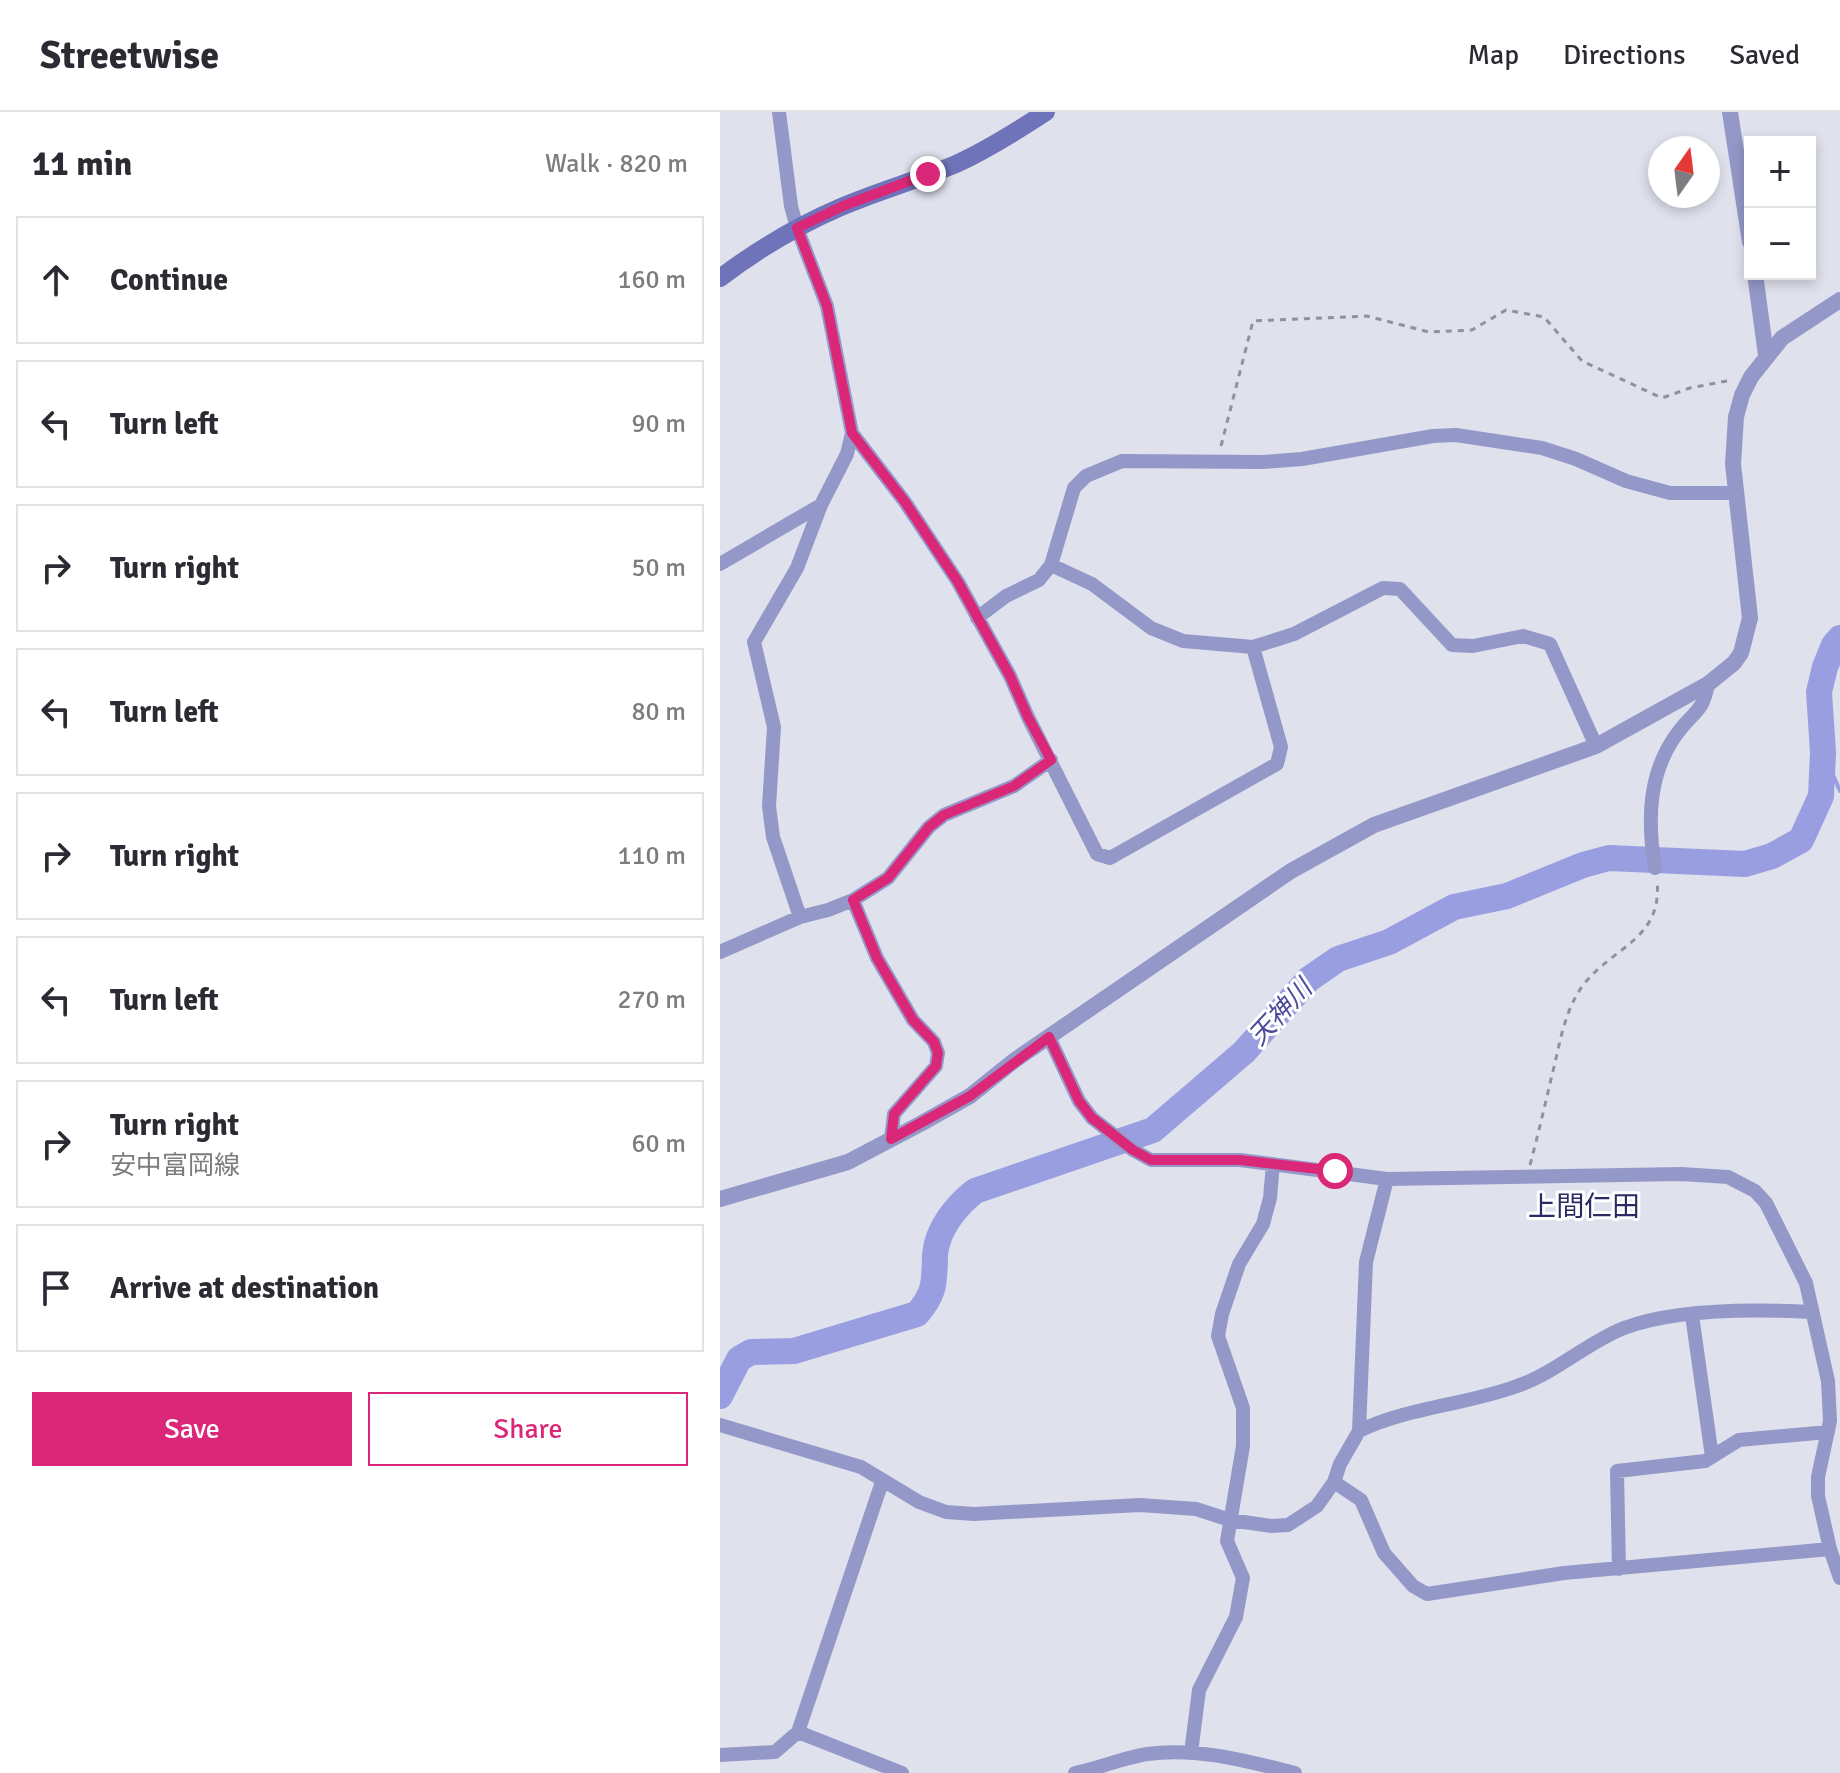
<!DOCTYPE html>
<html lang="en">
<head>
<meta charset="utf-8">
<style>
	:root { --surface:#fff; --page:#f7f7f7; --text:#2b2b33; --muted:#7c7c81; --line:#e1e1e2; --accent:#db2777 }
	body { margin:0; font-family:Signika,"Noto Sans JP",sans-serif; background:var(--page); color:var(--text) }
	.controls { position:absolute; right:24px; top:24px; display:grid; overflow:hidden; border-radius:0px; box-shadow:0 4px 12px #0003 }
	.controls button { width:72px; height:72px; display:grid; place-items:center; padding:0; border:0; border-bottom:2px solid var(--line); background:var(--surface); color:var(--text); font:40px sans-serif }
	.compass { position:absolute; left:928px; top:24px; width:72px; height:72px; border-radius:50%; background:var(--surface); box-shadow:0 4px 12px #0003; rotate:14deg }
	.stop { position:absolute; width:24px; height:24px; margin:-18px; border:6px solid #db2777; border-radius:50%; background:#fff }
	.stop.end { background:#db2777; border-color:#fff; box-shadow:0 2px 8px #0008 }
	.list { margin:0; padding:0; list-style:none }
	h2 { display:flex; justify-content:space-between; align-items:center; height:104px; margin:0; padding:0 32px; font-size:34px }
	h2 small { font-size:26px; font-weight:400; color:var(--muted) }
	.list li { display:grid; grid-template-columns:52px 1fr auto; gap:24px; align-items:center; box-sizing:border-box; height:128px; margin:0 16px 16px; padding:0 16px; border:2px solid var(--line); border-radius:0px }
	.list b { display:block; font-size:30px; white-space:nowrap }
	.list p { margin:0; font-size:26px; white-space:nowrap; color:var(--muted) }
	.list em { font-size:26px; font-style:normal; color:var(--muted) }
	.actions { display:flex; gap:16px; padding:24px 32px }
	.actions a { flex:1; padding:18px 0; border:2px solid var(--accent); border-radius:0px; text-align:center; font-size:28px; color:var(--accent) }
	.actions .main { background:var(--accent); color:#fff }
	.icon { flex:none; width:44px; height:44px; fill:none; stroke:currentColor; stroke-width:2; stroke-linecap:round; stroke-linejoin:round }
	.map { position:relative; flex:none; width:1120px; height:1661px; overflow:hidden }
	header { display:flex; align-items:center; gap:48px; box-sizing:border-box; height:112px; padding:0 40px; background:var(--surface); border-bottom:2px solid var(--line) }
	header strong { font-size:38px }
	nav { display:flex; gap:44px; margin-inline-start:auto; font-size:28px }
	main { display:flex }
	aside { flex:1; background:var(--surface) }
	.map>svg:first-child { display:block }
</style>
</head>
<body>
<header>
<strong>Streetwise</strong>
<nav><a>Map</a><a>Directions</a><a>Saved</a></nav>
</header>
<main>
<aside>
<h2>11 min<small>Walk · 820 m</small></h2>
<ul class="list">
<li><svg class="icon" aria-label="ahead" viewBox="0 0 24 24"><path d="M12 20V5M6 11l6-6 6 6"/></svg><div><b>Continue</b></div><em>160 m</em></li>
<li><svg class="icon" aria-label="left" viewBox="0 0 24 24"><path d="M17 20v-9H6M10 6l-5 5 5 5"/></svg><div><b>Turn left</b></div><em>90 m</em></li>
<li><svg class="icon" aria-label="right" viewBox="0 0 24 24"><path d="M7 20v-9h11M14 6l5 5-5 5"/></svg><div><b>Turn right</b></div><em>50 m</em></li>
<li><svg class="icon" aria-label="left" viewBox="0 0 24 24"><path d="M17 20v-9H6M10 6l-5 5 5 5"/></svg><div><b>Turn left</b></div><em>80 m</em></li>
<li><svg class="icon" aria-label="right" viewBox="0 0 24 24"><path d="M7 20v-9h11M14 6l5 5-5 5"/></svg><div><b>Turn right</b></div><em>110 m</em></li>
<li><svg class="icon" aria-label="left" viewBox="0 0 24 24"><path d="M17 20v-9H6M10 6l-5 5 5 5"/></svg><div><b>Turn left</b></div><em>270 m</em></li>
<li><svg class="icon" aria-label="right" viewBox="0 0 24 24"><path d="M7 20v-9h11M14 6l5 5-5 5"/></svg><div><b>Turn right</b><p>安中富岡線</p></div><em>60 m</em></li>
<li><svg class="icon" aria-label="arrive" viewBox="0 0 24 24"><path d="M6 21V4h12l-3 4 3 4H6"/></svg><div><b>Arrive at destination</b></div></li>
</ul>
<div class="actions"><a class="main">Save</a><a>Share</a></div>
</aside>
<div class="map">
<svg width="1120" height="1661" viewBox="0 0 1120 1661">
	<rect width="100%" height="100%" fill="#dfe1ec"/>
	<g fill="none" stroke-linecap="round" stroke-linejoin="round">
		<path stroke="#999ee1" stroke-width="4" d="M1103 640 1120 679"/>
		<path stroke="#999ee1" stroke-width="26" d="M0 1284 19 1247 31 1240 74 1239 197 1202C216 1180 214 1170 215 1143 217 1117 236 1094 255 1079L433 1018 524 940 589 867 618 847 669 830 734 795 787 784 863 753 889 746 1025 752 1052 744 1081 728 1101 684 1103 640 1099 580 1105 555 1114 533 1120 526"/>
		<path stroke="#90919a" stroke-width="3" stroke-dasharray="6 6" stroke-linecap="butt" d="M501 334 533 209 647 204 709 220 752 218 786 198 824 205 862 249 942 286 970 276 1012 268
			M810 1053C818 1023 825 993 832 963 840 932 844 898 864 872 894 834 943 827 937 768"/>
		<path stroke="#9498c8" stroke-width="14" d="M59 0 71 94 77 116 107 194 132 321 185 390 238 470 290 564 308 605 377 742 390 746 557 652 561 635 533 535
			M0 452 101 393
			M331 453 372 472 431 516 463 529 533 535 574 522 663 476 680 477 732 533 753 534 803 524 830 532 876 634
			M257 506 286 484 319 468 331 453 354 376 366 364 402 349 543 350 582 347 713 324 736 323 822 336 856 347 906 369 950 381H1016
			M935 756C927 708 928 659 959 619 975 598 983 600 988 572
			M133 788 157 846 193 908 214 930 218 941 216 954 174 1002 171 1027
			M80 805 53 725 49 694 54 615 34 530 77 456 101 393 127 342 132 321
			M0 840 80 805 108 798 133 788 168 766 209 715 224 703 294 674 331 648
			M329 925 359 989 372 1006 413 1038 431 1048H520L667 1067 961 1062 1008 1065 1035 1079 1046 1091 1086 1171 1108 1269 1110 1309 1098 1365V1384L1110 1437 1120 1466
			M972 1203 992 1345
			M0 1313 141 1355 199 1390 226 1400 254 1402 420 1393 476 1397 510 1408 552 1414 568 1413 597 1394 614 1370 620 1352 639 1319 646 1150 667 1067
			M639 1319C689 1295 746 1293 797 1274 836 1261 866 1231 904 1216 957 1196 1036 1197 1092 1200
			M614 1370 641 1388 664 1441 693 1474 707 1482 844 1461 1110 1437
			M899 1457 897 1359 985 1349 1019 1328 1108 1320
			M78 1620 182 1661
			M471 1641 479 1578 516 1505 523 1466 507 1429 523 1334V1296L498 1224 502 1202 519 1152 543 1112 550 1086 553 1052
			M0 1643 55 1640 78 1620 162 1370
			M355 1661C379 1656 403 1646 427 1642 477 1635 527 1649 575 1661"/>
		<path stroke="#9498c8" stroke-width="16" d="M1010 0 1030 130
			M1035 162 1046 243
			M0 1087 128 1050 202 1011 250 984 295 948 571 759 654 713 876 634 988 572 1014 551 1021 541 1030 506 1013 352 1016 305 1022 283 1031 265 1062 226 1120 188"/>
		<path stroke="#6f73b9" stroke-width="18" d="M0 166C38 137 77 114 121 95 158 79 198 68 236 52 267 38 297 19 326 0"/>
	</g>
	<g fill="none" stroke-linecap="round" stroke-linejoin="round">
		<path stroke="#db2777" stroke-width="10" d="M208 62 123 94 77 116 107 194 132 321 185 390 238 470 290 564 308 605 331 648 294 674 224 703 209 715 168 766 133 788 157 846 193 908 214 930 218 941 216 954 174 1002 171 1027 250 984 329 925 359 989 372 1006 413 1038 431 1048H520L615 1059"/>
	</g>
	<g text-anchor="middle" stroke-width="6" stroke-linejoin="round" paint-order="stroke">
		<g font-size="26" font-style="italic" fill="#4b4b9b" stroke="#fff">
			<text transform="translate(560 900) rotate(-47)" y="9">天神川</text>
		</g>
		<g font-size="28" fill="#2b2a64" stroke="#fff">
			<text x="864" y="1104">上間仁田</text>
		</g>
	</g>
</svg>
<div class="controls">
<button>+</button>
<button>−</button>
</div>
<svg class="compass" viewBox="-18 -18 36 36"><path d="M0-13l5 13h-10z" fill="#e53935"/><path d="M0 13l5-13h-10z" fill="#7c7c81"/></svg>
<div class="stop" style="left:615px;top:1059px"></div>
<div class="stop end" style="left:208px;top:62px"></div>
</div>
</main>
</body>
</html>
